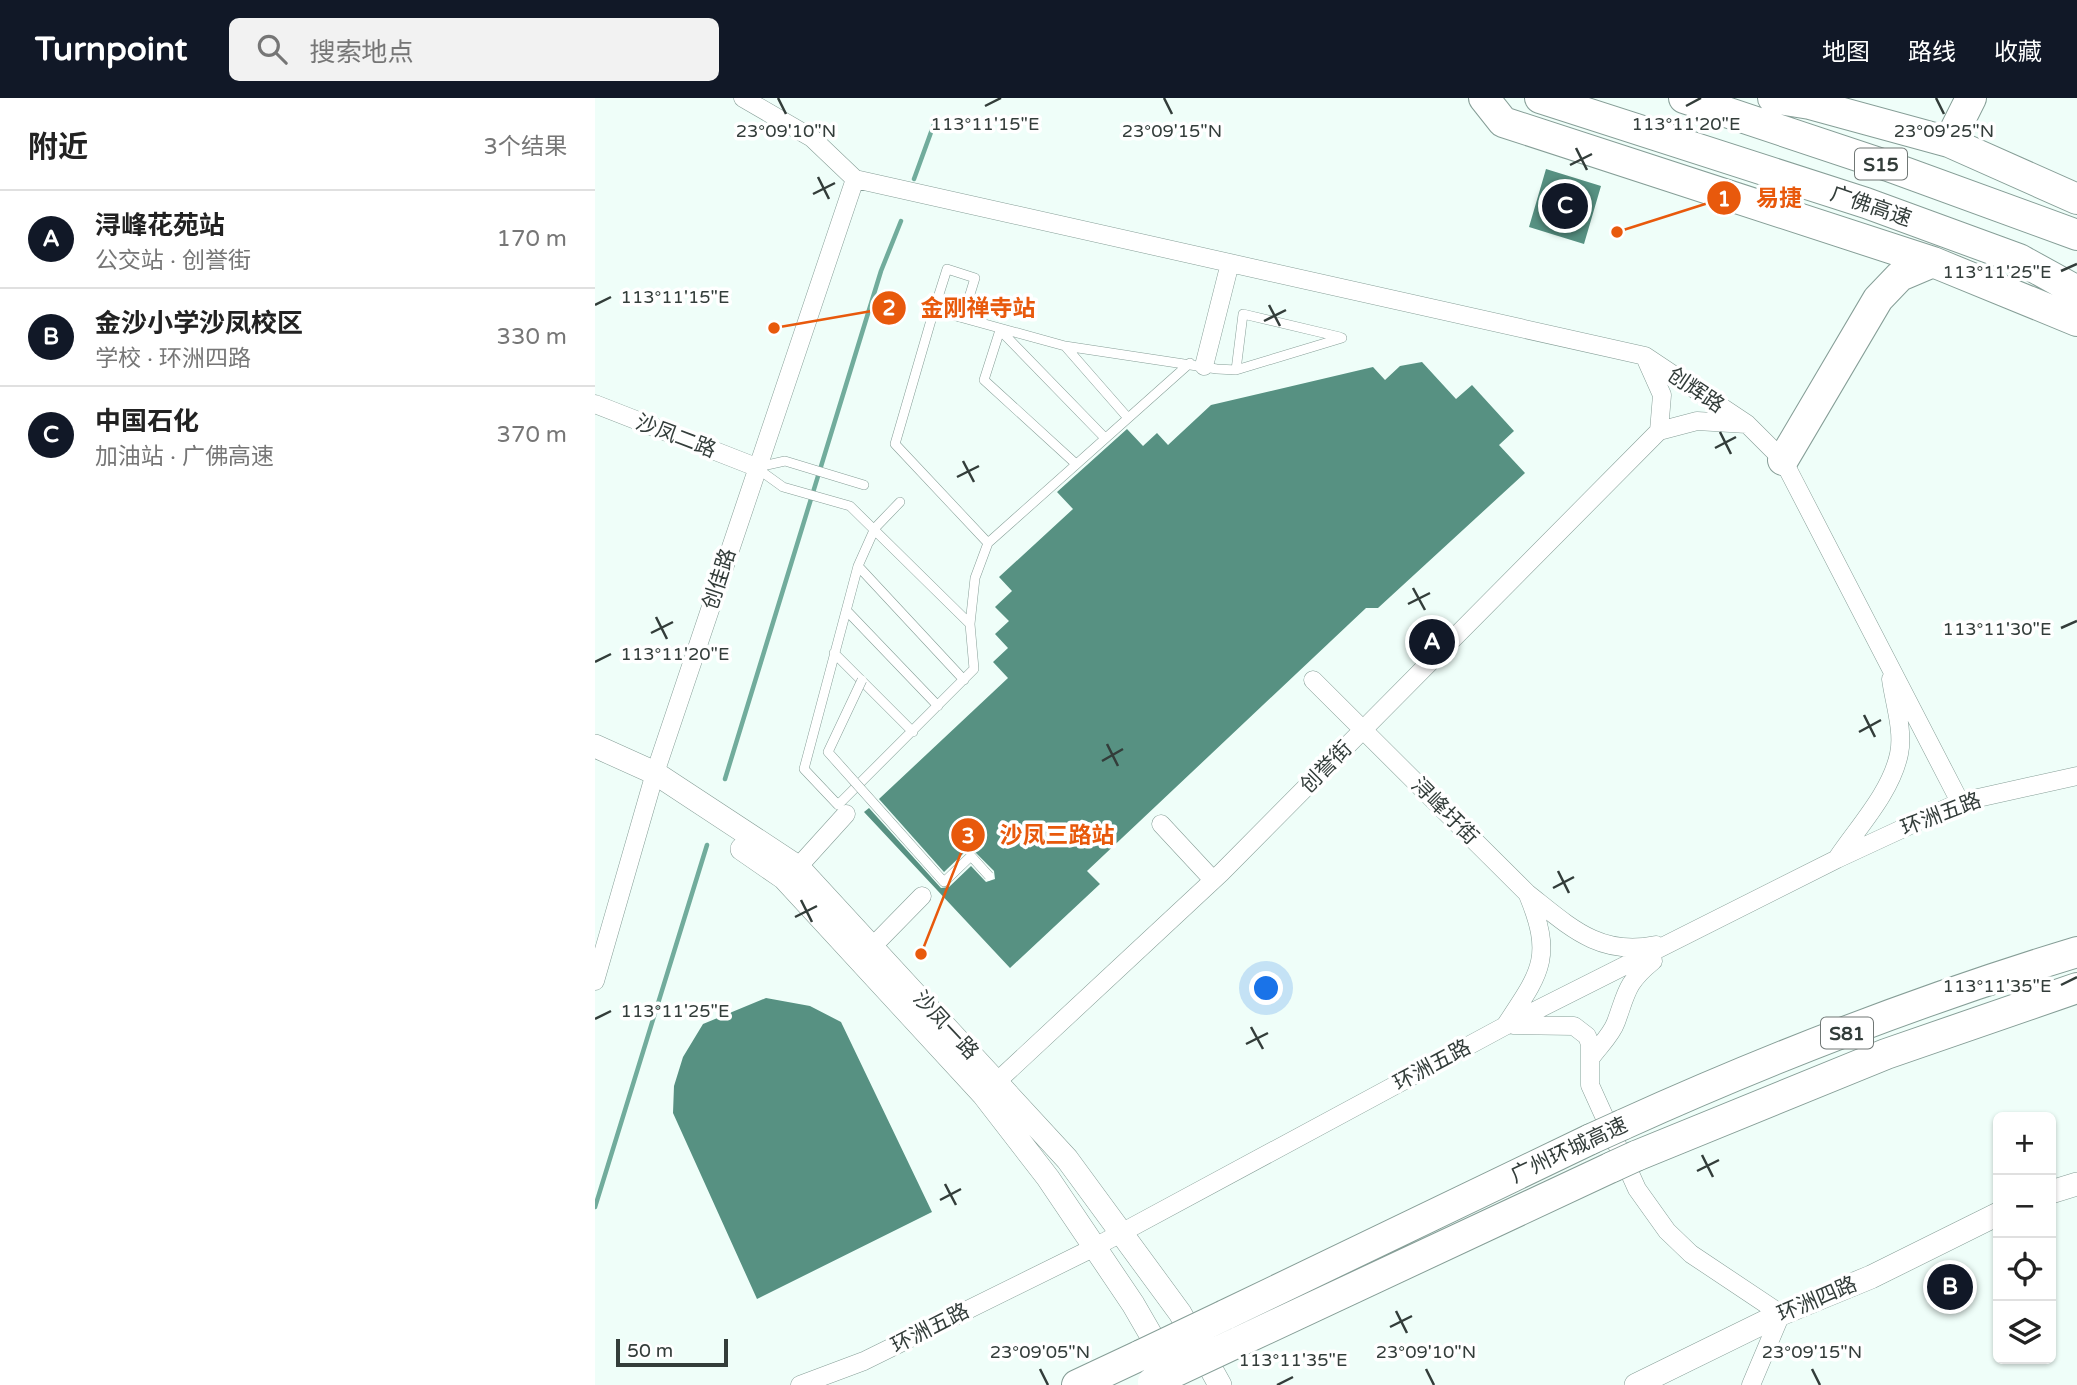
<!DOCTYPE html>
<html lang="zh">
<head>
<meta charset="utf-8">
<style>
	:root { --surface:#fff; --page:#f2f2f2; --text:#222; --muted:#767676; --line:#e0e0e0; --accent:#111827 }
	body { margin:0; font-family:"Varela Round","Noto Sans SC",sans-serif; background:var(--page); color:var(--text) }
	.controls { position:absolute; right:21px; bottom:21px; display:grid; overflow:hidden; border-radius:10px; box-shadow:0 2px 5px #0004 }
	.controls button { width:63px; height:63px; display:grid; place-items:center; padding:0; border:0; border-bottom:2px solid var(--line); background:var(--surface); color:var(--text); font:35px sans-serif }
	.scale { position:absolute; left:21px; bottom:18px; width:112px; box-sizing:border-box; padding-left:7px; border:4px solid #333d3a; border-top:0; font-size:19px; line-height:24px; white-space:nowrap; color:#333d3a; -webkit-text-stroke:5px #fff; paint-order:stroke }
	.you { position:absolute; left:672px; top:891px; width:24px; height:24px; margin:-18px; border:5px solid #fff; border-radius:50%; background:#1a73e8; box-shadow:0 0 0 10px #1a73e833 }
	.badge { display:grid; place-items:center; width:46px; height:46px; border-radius:50%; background:var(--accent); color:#fff; font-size:23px; font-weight:700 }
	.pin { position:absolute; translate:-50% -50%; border:4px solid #fff; box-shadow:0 2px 7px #0006 }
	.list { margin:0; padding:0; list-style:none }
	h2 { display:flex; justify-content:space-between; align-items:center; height:91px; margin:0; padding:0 28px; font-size:30px }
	h2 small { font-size:23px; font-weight:400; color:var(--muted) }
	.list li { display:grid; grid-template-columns:46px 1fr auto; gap:21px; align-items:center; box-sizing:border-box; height:98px; padding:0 28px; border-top:2px solid var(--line) }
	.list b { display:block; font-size:26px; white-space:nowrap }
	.list p { margin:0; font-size:23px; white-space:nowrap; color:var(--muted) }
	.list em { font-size:23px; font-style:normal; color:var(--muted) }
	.icon { flex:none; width:38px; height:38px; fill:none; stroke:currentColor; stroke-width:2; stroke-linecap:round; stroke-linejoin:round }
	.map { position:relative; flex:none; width:1482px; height:1287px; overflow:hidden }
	header { display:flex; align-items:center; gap:42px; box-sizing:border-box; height:98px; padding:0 35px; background:var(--accent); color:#fff }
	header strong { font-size:33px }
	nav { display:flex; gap:38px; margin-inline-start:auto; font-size:24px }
	.search { width:490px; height:63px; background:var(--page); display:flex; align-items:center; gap:18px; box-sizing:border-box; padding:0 24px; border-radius:10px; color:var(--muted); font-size:26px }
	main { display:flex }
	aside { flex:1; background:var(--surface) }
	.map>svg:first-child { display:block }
</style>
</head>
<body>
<header>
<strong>Turnpoint</strong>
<div class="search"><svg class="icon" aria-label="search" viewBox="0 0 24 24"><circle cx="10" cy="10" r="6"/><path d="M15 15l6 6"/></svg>搜索地点</div>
<nav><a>地图</a><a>路线</a><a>收藏</a></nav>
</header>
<main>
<aside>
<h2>附近<small>3个结果</small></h2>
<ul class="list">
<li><span class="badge">A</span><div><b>浔峰花苑站</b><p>公交站 · 创誉街</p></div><em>170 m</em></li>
<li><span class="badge">B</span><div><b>金沙小学沙凤校区</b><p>学校 · 环洲四路</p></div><em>330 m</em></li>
<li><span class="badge">C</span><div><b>中国石化</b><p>加油站 · 广佛高速</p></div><em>370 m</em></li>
</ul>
</aside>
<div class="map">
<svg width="1482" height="1287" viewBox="0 0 1482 1287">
	<rect width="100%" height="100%" fill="#effef9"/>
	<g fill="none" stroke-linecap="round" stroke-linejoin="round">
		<path stroke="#71ac9c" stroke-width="4.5" d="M319 81 339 26
			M130 681 286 173 306 123
			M0 1109 112 747"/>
	</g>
	<path fill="#579182" d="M951 71 1006 88 989 146 934 129Z
		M827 264 861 301 877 287 919 333 904 347 930 375 783 510H771L492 773 505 786 415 870 269 714 274 710 346 790 354 789 376 768 391 784 400 781 399 773 377 751 371 753 349 774 284 701 413 580 398 564 413 550 400 536 414 523 400 509 417 493 404 479 478 411 462 394 532 331 548 348 562 335 573 347 616 307 778 269 790 282 805 268Z
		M171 900 215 908 246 924 337 1114 162 1201 78 1015 79 988 88 959 108 926Z"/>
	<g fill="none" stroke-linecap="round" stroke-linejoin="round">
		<g stroke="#869e97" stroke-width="10">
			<path id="lane" d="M339 212 352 171 380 180 368 219
				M470 248 533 320
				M641 272 648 216 745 239
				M481 366 389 282 405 232 510 340
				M163 369 190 363 269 387
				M163 371 188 389 255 408 375 526 379 571 243 707 209 671 263 468 280 430 305 404
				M393 445 300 346 339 212 470 248 622 271 641 272 747 240
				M263 468 369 582
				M252 513 343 608
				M375 526 380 480 393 445 595 265
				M239 555 318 634"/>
		</g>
		<g stroke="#869e97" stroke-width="19">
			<path id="street" d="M148 0 217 40 260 81 1050 258 1152 326 1188 362 1365 704
				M1050 259 1067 297 1064 333
				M609 268 635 165
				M0 306 161 369
				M718 582 932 795C974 828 1004 859 1061 847
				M566 726 618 782
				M1243 759C1264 728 1296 694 1304 656 1309 633 1299 604 1296 581
				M203 769 251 716
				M278 848 327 798
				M0 883 60 675 260 81
				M918 927 979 928 992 938 995 946V987L1042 1091 1072 1133 1096 1156 1186 1216 1156 1287
				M910 928C945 875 959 860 933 797
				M995 961C1003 949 1016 938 1021 924 1032 894 1031 885 1058 863
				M394 991 626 775 1064 333 1102 323 1152 326
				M205 1287 269 1263 500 1149 910 928 1242 761 1365 704 1482 678"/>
		</g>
		<g stroke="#869e97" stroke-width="24">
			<path id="secondary" d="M0 648 60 675 203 769 472 1061 585 1215 625 1287
				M147 751 189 780 388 996 453 1080 538 1206 571 1263
				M1456 1094 1482 1086
				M1041 1287 1186 1216 1276 1179 1403 1116"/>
		</g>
		<g stroke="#869e97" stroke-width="32">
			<path id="highway" d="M889 0 908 24 1338 164 1482 223
				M945 0 1271 105 1424 161 1482 193
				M1089 0 1293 68 1482 137
				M1178 0 1215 6 1354 44 1482 101
				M1354 44 1376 0
				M1188 362 1283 201 1305 178 1338 164
				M1027 1027C1175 960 1327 901 1482 854
				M1041 1058 1291 956 1482 890
				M630 1217 996 1041
				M641 1245 1017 1069
				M482 1287 546 1257"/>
		</g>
		<use href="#lane" stroke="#fff" stroke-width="9"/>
		<use href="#street" stroke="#fff" stroke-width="18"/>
		<use href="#secondary" stroke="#fff" stroke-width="23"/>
		<use href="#highway" stroke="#fff" stroke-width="30"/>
		<g stroke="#869e97" stroke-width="10" stroke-linecap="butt">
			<path id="lane-bridge" d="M267 582 233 654 349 784 376 758 394 778"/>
		</g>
		<g stroke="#869e97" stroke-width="32" stroke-linecap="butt">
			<path id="highway-bridge" d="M996 1041 1027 1027
				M1017 1069 1041 1058
				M546 1257 630 1217
				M558 1284 641 1245"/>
		</g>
		<use href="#lane-bridge" stroke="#fff" stroke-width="9"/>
		<use href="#highway-bridge" stroke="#fff" stroke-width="30"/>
	</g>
	<path fill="none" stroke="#333d3a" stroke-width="2.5" d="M183 0 191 16M569 0 577 16M1341 0 1349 16M390 8 406 0M1091 8 1106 0M981 50 992 72M975 67 997 56M223 79 234 101M218 96 240 85M1466 173 1482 166M0 207 16 199M674 207 685 228M669 223 691 212M1125 334 1136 356M1120 350 1141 339M368 363 379 384M362 379 384 368M818 490 830 512M813 506 835 495M61 519 72 541M1466 530 1482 523M56 535 78 524M0 564 16 556M1269 617 1280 639M1264 634 1286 622M512 646 523 668M507 663 528 651M963 773 974 795M958 790 979 779M206 802 217 824M200 819 222 808M1466 887 1482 879M0 921 16 913M656 929 668 951M651 946 673 935M1107 1057 1118 1079M1102 1073 1124 1062M350 1086 361 1107M345 1102 366 1091M801 1213 812 1235M795 1229 817 1218M445 1271 453 1287M831 1271 839 1287M1217 1271 1225 1287M682 1287 698 1279"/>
	<g text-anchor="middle" stroke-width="7" stroke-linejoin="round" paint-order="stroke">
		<g fill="#fff" stroke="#707775" stroke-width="2">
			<rect x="1260" y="50.5" width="52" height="31" rx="5"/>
			<rect x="1226" y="919.5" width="52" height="31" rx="5"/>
		</g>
		<g font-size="19" font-weight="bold" fill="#333d3a">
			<text x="1286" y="73">S15</text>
			<text x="1252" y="942">S81</text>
		</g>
		<g font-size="21" fill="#333d3a" stroke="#fff">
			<text transform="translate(1276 108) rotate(19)" y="7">广佛高速</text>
			<text transform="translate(1101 292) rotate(34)" y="7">创辉路</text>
			<text transform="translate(81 338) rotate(21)" y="7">沙凤二路</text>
			<text transform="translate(124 481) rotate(-72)" y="7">创佳路</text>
			<text transform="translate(731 669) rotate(-45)" y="7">创誉街</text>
			<text transform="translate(850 713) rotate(45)" y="7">浔峰圩街</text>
			<text transform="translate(1346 716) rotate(-21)" y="7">环洲五路</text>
			<text transform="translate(351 927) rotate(47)" y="7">沙凤一路</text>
			<text transform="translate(837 967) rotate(-28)" y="7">环洲五路</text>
			<text transform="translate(974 1052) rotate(-25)" y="7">广州环城高速</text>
			<text transform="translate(1222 1201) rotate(-23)" y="7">环洲四路</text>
			<text transform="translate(335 1230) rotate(-27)" y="7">环洲五路</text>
		</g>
	</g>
	<g font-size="18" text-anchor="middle" fill="#333d3a" stroke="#fff" stroke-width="7" stroke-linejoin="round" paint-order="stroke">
		<text x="390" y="32">113°11'15"E</text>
		<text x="1091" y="32">113°11'20"E</text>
		<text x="191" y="39">23°09'10"N</text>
		<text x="577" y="39">23°09'15"N</text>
		<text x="1349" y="39">23°09'25"N</text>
		<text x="1402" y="180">113°11'25"E</text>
		<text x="80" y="205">113°11'15"E</text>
		<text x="1402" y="537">113°11'30"E</text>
		<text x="80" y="562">113°11'20"E</text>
		<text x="1402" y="894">113°11'35"E</text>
		<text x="80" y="919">113°11'25"E</text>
		<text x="445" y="1260">23°09'05"N</text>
		<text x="831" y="1260">23°09'10"N</text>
		<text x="1217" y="1260">23°09'15"N</text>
		<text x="698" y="1268">113°11'35"E</text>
	</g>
	<path fill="none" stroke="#e8590c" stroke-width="2.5" d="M1022 134L1129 100M179 230L294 210M326 856L373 737"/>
	<g fill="#e8590c" stroke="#fff" stroke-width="2.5">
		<circle cx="1022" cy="134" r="7"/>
		<circle cx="179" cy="230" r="7"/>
		<circle cx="326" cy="856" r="7"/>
		<circle cx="1129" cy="100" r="18"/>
		<circle cx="294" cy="210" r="18"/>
		<circle cx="373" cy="737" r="18"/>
	</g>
	<g font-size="21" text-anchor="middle" font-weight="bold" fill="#fff">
		<text x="1129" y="108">1</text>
		<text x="294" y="217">2</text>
		<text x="373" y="745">3</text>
	</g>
	<g font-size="23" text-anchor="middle" font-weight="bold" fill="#e8590c" stroke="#fff" stroke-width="7" stroke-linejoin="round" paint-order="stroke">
		<text x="1184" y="108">易捷</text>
		<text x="383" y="218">金刚禅寺站</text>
		<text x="462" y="745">沙凤三路站</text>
	</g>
</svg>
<div class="controls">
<button>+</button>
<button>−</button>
<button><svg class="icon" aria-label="locate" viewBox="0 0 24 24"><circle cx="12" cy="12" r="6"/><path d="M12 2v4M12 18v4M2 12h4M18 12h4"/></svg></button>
<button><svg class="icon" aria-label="layers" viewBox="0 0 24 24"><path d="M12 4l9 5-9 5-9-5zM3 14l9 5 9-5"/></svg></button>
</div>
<div class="scale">50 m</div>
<div class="you"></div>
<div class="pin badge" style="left:837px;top:544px">A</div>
<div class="pin badge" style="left:1355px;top:1189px">B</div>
<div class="pin badge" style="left:970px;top:108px">C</div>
</div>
</main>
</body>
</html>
